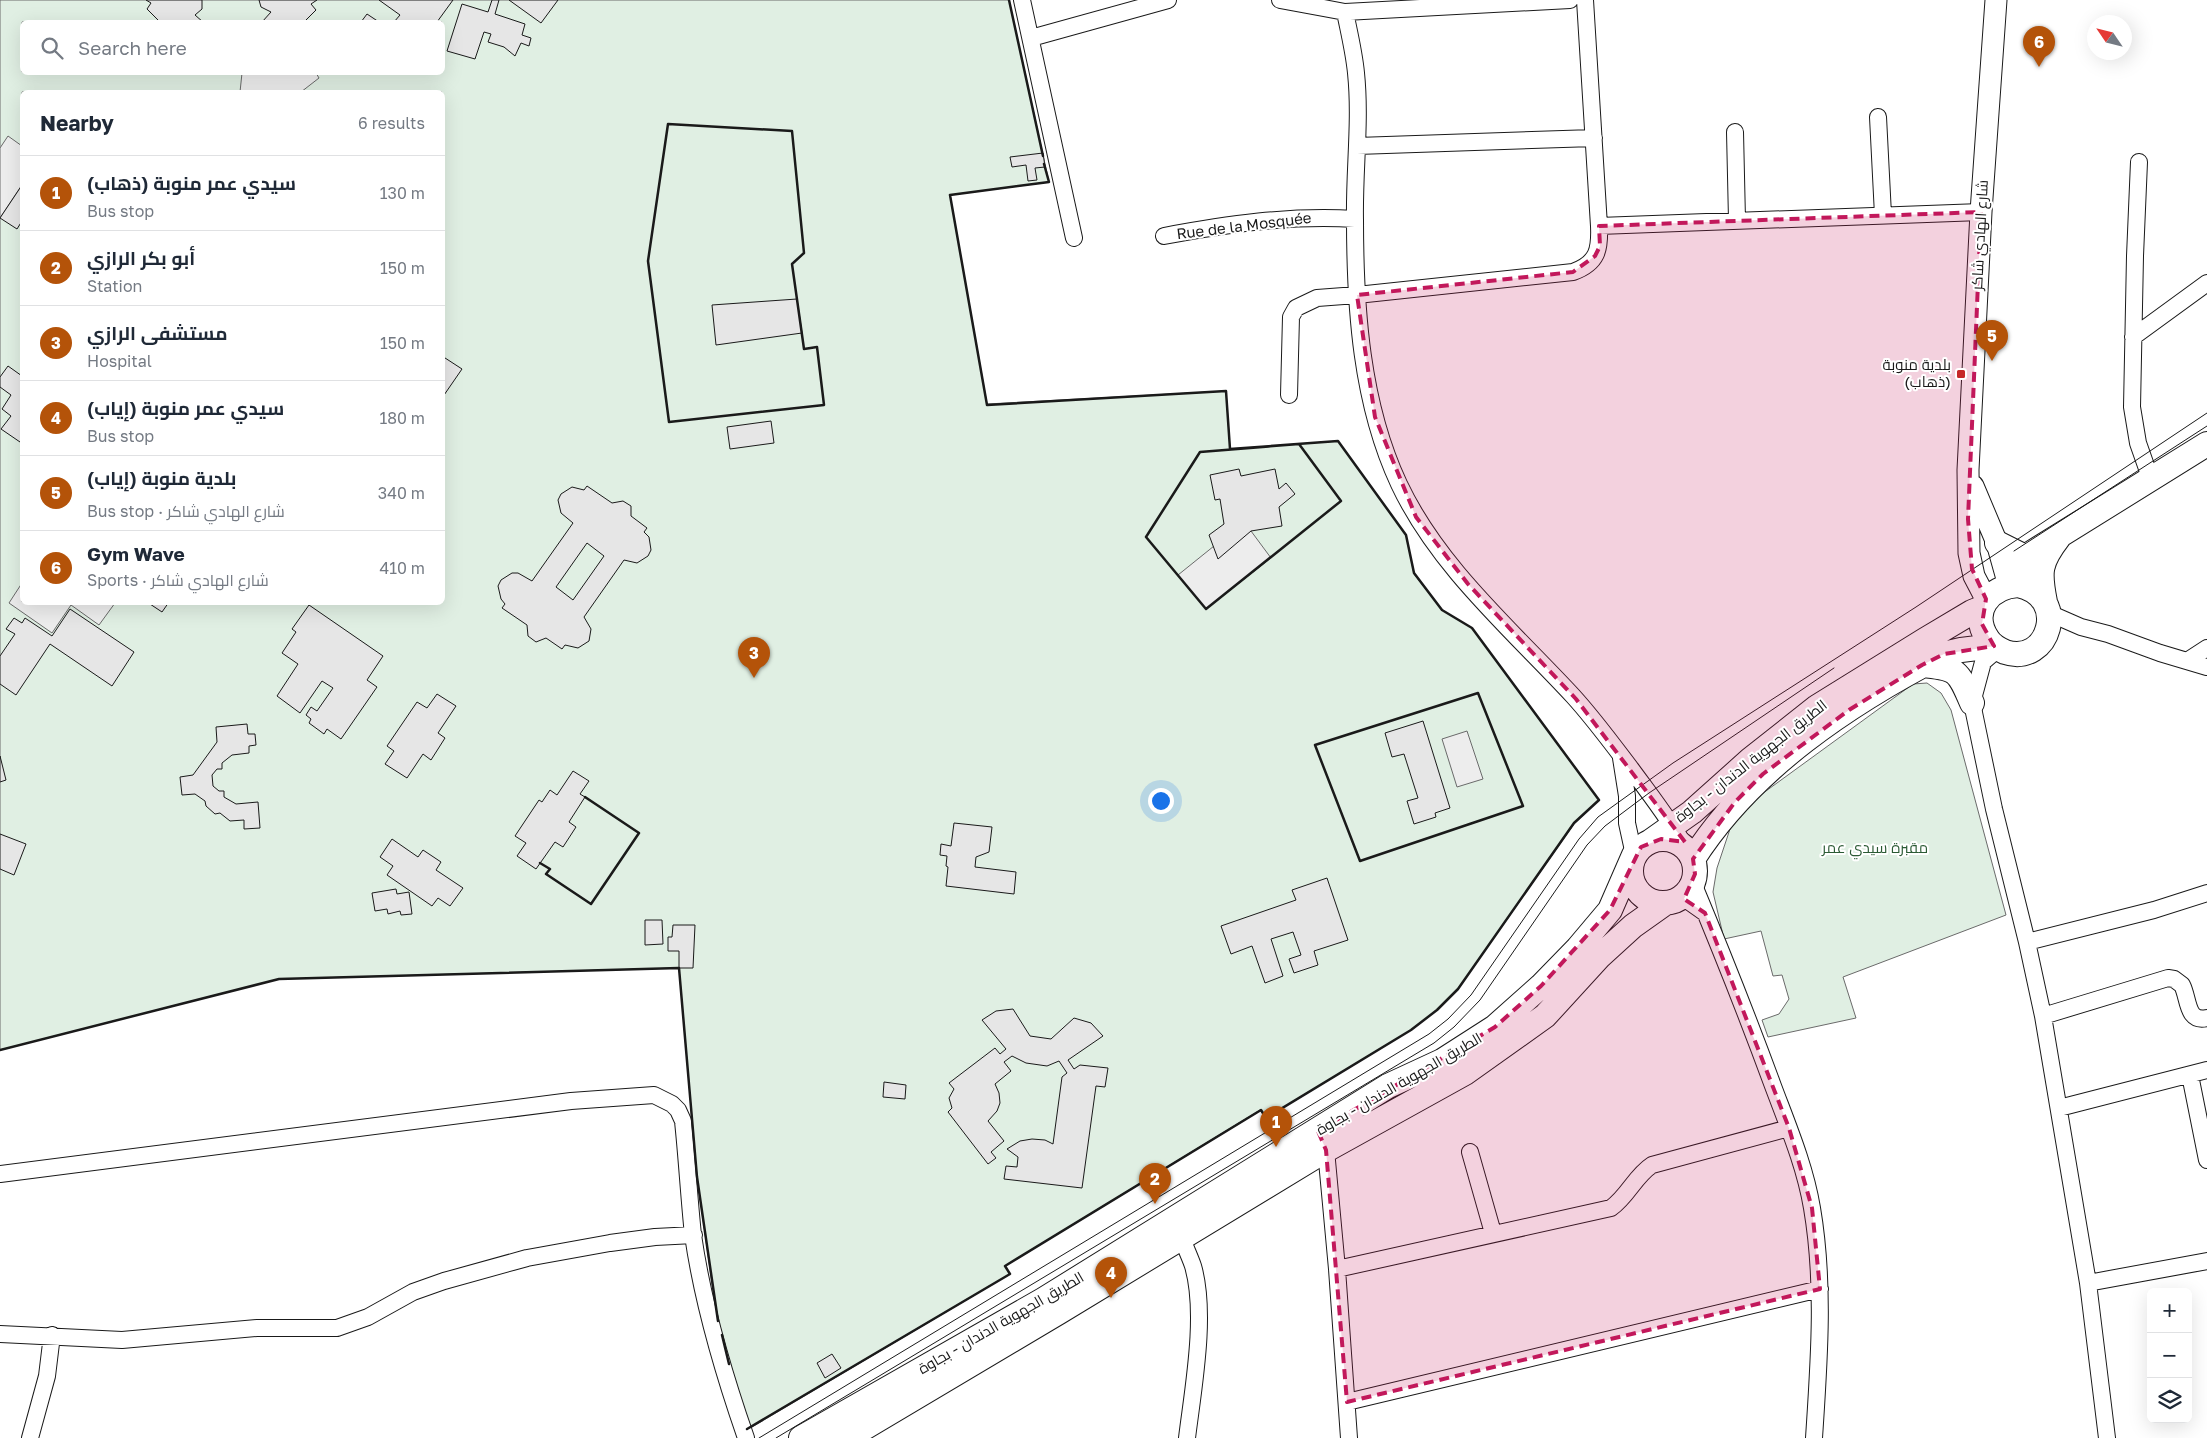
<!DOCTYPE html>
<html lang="en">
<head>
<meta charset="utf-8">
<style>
	:root { --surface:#fff; --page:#f6f6f7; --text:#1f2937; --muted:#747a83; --line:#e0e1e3; --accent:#b45309 }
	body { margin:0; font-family:"Golos Text",Cairo,sans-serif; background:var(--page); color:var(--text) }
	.controls { position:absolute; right:15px; bottom:15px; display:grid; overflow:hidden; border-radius:8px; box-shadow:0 5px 20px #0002 }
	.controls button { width:45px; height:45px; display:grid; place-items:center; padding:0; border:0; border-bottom:1px solid var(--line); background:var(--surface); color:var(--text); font:25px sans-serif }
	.compass { position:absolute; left:2087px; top:15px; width:45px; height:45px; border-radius:50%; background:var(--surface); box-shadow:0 5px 20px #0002; rotate:305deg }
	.you { position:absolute; left:1160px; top:800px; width:18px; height:18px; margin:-12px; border:4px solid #fff; border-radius:50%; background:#1a73e8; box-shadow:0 0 0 8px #1a73e833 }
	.badge { display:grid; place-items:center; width:32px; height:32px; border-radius:50%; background:var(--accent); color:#fff; font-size:16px; font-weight:700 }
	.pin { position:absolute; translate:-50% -41px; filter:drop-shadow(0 1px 2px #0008) }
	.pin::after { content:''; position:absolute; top:26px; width:18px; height:15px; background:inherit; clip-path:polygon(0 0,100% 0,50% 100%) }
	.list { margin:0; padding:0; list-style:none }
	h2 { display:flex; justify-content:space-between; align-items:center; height:65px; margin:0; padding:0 20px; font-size:21px }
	h2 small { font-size:16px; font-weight:400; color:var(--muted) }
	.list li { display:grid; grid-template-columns:32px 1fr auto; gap:15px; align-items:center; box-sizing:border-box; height:75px; padding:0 20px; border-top:1px solid var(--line) }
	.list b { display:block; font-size:19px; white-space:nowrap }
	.list p { margin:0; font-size:16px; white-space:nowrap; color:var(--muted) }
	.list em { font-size:16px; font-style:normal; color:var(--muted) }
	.icon { flex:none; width:28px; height:28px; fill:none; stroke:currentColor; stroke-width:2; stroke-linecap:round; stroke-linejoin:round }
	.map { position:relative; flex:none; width:2207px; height:1438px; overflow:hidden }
	.search { position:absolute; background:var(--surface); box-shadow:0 5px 20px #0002; left:20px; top:20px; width:425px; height:55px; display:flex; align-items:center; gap:12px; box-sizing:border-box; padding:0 18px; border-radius:8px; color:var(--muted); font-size:19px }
	.panel { position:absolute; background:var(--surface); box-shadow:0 5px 20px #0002; left:20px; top:90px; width:425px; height:515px; border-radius:8px }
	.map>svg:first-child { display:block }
</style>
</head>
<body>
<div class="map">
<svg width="2207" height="1438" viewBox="0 0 2207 1438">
	<rect width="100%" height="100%" fill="#fff"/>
	<path fill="#e0efe3" stroke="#6a6a6a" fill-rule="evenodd" d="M0 0H1009L1049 182 950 195 987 404 1226 391 1230 449 1338 441 1406 535 1414 574 1442 610 1472 628 1599 800 1574 824 1458 989 1437 1010 1411 1030 1266 1118 1260 1110 1005 1266 1010 1274 747 1430 717 1319 697 1177 679 968 279 979 0 1050ZM22 22H442V72H22ZM22 92H442V602H22Z
		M1927 683 1941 693 1951 710 2006 915 1843 977 1856 1018 1768 1037 1762 1020 1779 1014 1789 999 1782 975 1773 976 1761 931 1724 939 1713 892 1717 868 1731 826 1744 807 1913 684Z"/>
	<path fill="#ededed" stroke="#6a6a6a" d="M242 73H316L319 78 301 92H240Z
		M8 136 22 146V185L0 218V148Z
		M1251 531 1271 558 1206 609 1178 575 1214 546Z
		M22 583V602L115 603 99 625 71 605 52 633 9 603Z
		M1467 731 1483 779 1457 787 1442 739Z"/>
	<path fill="#e6e6e6" stroke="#1a1a1a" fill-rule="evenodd" d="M146 0H202V9L195 15 203 22H160L147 9 151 3Z
		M259 0H317L311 4 316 10 304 22H262L271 12 261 7Z
		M379 0H453L437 22H394L400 15Z
		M492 0H499L495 14 525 24 522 35 531 38 529 46 521 43 515 56 504 47 488 42 491 34 484 32 475 59 447 51 462 4 488 12Z
		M509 0H558L541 23Z
		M367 14 379 22H361Z
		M1043 153 1045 167 1035 168 1037 180 1028 181 1026 165 1012 167 1010 157Z
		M22 185V221L17 229 0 218Z
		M797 299 802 333 716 345 712 305Z
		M442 356 462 369 442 398Z
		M8 366 22 376V438L20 442 1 429 11 416 2 409 11 395 0 387V377Z
		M771 421 774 443 730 449 727 427Z
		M1239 469 1241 476 1275 469 1279 489 1286 483 1295 494 1279 507 1282 526 1251 531 1218 559 1209 535 1224 524 1220 499 1215 500 1210 475Z
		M587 486 612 503 623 501 631 506V516L647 528 644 532 649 537 651 550 648 556 637 563 624 560 584 617 591 629 589 641 578 648 565 645 562 649 546 638 536 642 528 636 527 625 502 608 505 604 501 599 498 586 501 580 512 573H518L532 581 573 523 561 513 558 500 561 494 572 487 584 490ZM587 543 604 556 573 600 556 587Z
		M147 602H169L162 612Z
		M309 605 383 656 367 680 377 687 341 739 327 729 324 734 309 723 311 719 306 715 311 707 317 711 333 688 322 681 300 713 277 696 298 664 282 653 296 632 292 629Z
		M70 609 134 652 112 686 50 644 16 695 0 684V656L15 634 6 629 14 618 22 623 25 618 52 636Z
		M437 694 456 706 438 733 445 738 431 760 423 754 407 778 385 764 394 751 387 746 417 702 427 708Z
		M1423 721 1450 808 1435 813 1436 817 1414 824 1407 801 1418 798 1404 754 1392 757 1385 733Z
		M247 724 248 734H255L256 745 249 746V753L232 755 222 763V769H217L212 775 213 786 219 791H224V797L236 804 258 802 260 828 244 829V820L230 821 220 813 215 814 206 806 205 801 195 794 182 795 180 777 193 775 217 742 216 727Z
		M0 756 6 780 0 782Z
		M573 771 589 781 580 794 585 797 569 822 576 827 563 847 555 842 536 869 517 856 526 843 515 836 539 800 542 802 550 790 557 795Z
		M954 823 992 827 989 852 976 857 975 867 1016 872 1014 894 946 886 948 867 946 866 947 856 940 855 941 844 951 846Z
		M0 834 26 844 14 875 0 869Z
		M392 839 418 857 423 850 441 862 436 870 463 888 450 906 438 898 432 906 387 875 393 866 380 857Z
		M1327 878 1348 940 1314 951 1318 965 1294 973 1289 959 1301 955 1293 932 1271 939 1283 976 1265 983 1252 946 1231 954 1221 926 1296 900 1292 890Z
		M396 889 397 894 409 892 412 914 401 915 400 911 388 914 387 909 375 911 372 893Z
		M645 920H662L663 944 645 945Z
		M673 925H695L693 968H679V951H668V937H672Z
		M1013 1009 1030 1036 1051 1039 1074 1018 1091 1023 1103 1036 1068 1060 1074 1069 1080 1065 1108 1068 1105 1087 1096 1086 1082 1188 1004 1179 1006 1166 1017 1167 1018 1157 1007 1149 1020 1141 1032 1139 1045 1140 1053 1144 1062 1077 1067 1073 1059 1061 1047 1066 1026 1063 1012 1056 1004 1062 1011 1071 995 1084 999 1093 1000 1103 997 1111 988 1121 1004 1141 991 1152 996 1158 988 1164 948 1112 952 1108 949 1098 954 1089 949 1083 995 1048 1000 1054 1006 1049 982 1020 996 1011Z
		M884 1082 906 1085 905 1099 883 1097Z
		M832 1354 841 1368 825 1378 817 1363Z"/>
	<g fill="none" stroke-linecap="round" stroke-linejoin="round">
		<g stroke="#1a1a1a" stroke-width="18">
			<path id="minor" d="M1022 0 1074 238
				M1280 0 1345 12 1570 0
				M1345 12C1349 32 1354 52 1356 73 1361 121 1354 171 1355 220 1355 308 1361 403 1399 484 1438 567 1512 630 1573 696 1594 719 1613 745 1632 770 1651 796 1670 820 1686 848
				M1031 38 1168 0
				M1878 117 1883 215
				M1735 132 1737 220
				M1357 146 1594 138
				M2139 162 2135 256 2132 407 2138 443 2151 480
				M1599 226 1981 212
				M1164 236C1227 224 1290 215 1355 219
				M2133 337 2207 283
				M1289 395 1291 317 1296 308 1317 298 1357 295 1573 272C1598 263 1600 249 1599 226L1585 0
				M2049 613 2081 627 2108 634 2160 653 2207 667
				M1998 649 1983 662 1972 703 1994 809 2027 942 2043 1016 2088 1283 2107 1438
				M2187 661 2207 648
				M1621 758 1627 796V823L1634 855
				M1693 883C1721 950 1748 1018 1773 1086 1788 1126 1805 1166 1812 1208 1825 1284 1819 1362 1814 1438
				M1674 901H1688L1705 913
				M2027 942 2154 910 2207 893
				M2043 1016 2168 978 2174 979 2182 985C2189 998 2186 1023 2207 1018
				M2190 1075 2207 1160
				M2059 1108 2207 1070
				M1322 1142 1326 1150 1337 1269 1349 1438
				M1470 1152 1493 1233
				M0 1174 571 1101 654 1095 672 1104 678 1110 683 1121C687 1159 689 1197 693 1235 703 1305 723 1372 746 1438
				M1182 1238C1185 1247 1190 1257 1193 1266 1207 1314 1193 1389 1187 1438
				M1337 1269 1611 1208C1628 1196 1635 1176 1652 1165L1789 1128
				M2088 1283 2207 1261
				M0 1334 122 1340 257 1328H337L368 1317 413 1292 444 1281 527 1258 610 1243 655 1237 694 1235
				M1347 1402 1820 1289
				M825 1424 832 1438
				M30 1438 47 1376 52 1335"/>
		</g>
		<g stroke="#1a1a1a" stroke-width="23">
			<path id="tertiary" d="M1973 486 1997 543 2009 586
				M1986 599 1974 576 1969 553 1968 470 1981 212 1996 0"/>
		</g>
		<g stroke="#1a1a1a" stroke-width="26">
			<path id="secondary" d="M1997 543 2025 557
				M2018 585 2020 568 2025 557 2207 444
				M2018 585C2071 596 2049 667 2005 652 1998 649 1991 645 1987 638 1970 611 1989 587 2018 585Z
				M2045 602C2039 572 2039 563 2059 537
				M1922 665C1957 668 1958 670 1972 703
				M1631 871a32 32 0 1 1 64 0a32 32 0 1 1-64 0Z
				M1651 841 1692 812 1750 760 1817 707 1925 640 1972 612 1982 608
				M1693 859C1751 768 1849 703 1944 654L1961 650 1994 646
				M801 1438 1043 1300 1388 1086 1442 1061 1495 1027 1541 986 1578 948 1610 910 1634 855
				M847 1438 1059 1312 1326 1150 1465 1073 1545 1016 1599 957 1633 926 1664 904"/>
		</g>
		<use href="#minor" stroke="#fff" stroke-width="16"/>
		<use href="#tertiary" stroke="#fff" stroke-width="21"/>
		<use href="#secondary" stroke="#fff" stroke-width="24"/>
		<path stroke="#1a1a1a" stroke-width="1" d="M2014 551 2207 426
			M759 1438 1429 1034 1448 1019 1471 995 1579 839 1598 817 1673 763 1916 607 2207 413
			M776 1438 1434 1043 1454 1027 1480 1000 1587 845 1605 826 1649 793 1834 668"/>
		<path stroke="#1a1a1a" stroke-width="2.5" d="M1009 0 1043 156
			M668 124 792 131 804 253 792 264 804 349 817 347 824 405 669 422 648 261Z
			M1299 444 1341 501 1206 609 1146 537 1200 452Z
			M1478 693 1523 806 1360 861 1315 745Z
			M540 863 550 869 546 874 591 904 639 833 585 797
			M0 1050 279 979 679 968 697 1177 718 1321
			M722 1335 729 1364
			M747 1429 1010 1274 1005 1266 1261 1110 1266 1118 1411 1030 1437 1010 1458 989 1574 823 1599 800 1472 628 1442 610 1414 573 1406 535 1338 441 1230 449 1226 391 987 405 950 195 1049 182 1044 164"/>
	</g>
	<path fill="#c2185b" fill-opacity="0.2" stroke="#c2185b" stroke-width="4" stroke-dasharray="10 6" stroke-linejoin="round" d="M1981 212 1968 519 1972 569 1986 599 1982 624 1994 646 1944 654 1922 665 1849 710 1763 774 1735 802 1693 859 1695 874 1684 899 1705 913 1789 1128 1812 1208 1820 1289 1347 1402 1326 1150 1318 1131 1495 1027 1541 986 1610 910 1641 847 1661 839 1685 842 1576 699 1468 584 1416 517 1375 417 1357 295 1573 272 1595 256 1600 246 1599 226Z"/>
	<rect fill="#c62828" stroke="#fff" stroke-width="2" x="1956" y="369" width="10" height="10" rx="2.5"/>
	<g text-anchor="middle" stroke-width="4" stroke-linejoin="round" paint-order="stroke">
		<g font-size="15" fill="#1a1a1a" stroke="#fff">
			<text transform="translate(1244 226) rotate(-7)" y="5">Rue de la Mosquée</text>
			<text transform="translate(1980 235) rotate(-87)" y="5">شارع الهادي شاكر</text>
			<text transform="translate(1751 761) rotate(-38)" y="5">الطريق الجهوية الدندان - بجاوة</text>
			<text transform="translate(1399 1084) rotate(-30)" y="5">الطريق الجهوية الدندان - بجاوة</text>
			<text transform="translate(1001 1323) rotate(-30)" y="5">الطريق الجهوية الدندان - بجاوة</text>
		</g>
		<g font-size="15" fill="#1a1a1a" stroke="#fff" text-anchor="end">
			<text x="1951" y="370">بلدية منوبة<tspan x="1951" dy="17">(ذهاب)</tspan></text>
		</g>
		<g font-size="15" fill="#2b5a34" stroke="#fff">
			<text x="1875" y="853">مقبرة سيدي عمر</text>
		</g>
	</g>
</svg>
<div class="controls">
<button>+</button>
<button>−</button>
<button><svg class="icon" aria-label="layers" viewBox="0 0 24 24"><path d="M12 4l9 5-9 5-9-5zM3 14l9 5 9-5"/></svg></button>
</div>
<svg class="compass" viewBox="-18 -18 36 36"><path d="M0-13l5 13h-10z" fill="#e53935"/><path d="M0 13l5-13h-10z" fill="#747a83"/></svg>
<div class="you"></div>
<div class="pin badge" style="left:1276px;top:1147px">1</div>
<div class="pin badge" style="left:1155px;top:1204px">2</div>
<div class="pin badge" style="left:754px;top:678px">3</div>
<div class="pin badge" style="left:1111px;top:1298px">4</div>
<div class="pin badge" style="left:1992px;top:361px">5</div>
<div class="pin badge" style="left:2039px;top:67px">6</div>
<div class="search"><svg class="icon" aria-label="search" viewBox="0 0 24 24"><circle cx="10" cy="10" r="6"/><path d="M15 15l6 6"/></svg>Search here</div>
<section class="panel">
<h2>Nearby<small>6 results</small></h2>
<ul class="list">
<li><span class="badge">1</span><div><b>سيدي عمر منوبة (ذهاب)</b><p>Bus stop</p></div><em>130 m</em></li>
<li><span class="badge">2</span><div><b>أبو بكر الرازي</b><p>Station</p></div><em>150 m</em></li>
<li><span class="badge">3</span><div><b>مستشفى الرازي</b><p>Hospital</p></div><em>150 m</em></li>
<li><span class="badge">4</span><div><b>سيدي عمر منوبة (إياب)</b><p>Bus stop</p></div><em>180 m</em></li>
<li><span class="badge">5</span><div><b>بلدية منوبة (إياب)</b><p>Bus stop · شارع الهادي شاكر</p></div><em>340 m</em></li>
<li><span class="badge">6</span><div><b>Gym Wave</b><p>Sports · شارع الهادي شاكر</p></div><em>410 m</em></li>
</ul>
</section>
</div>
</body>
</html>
